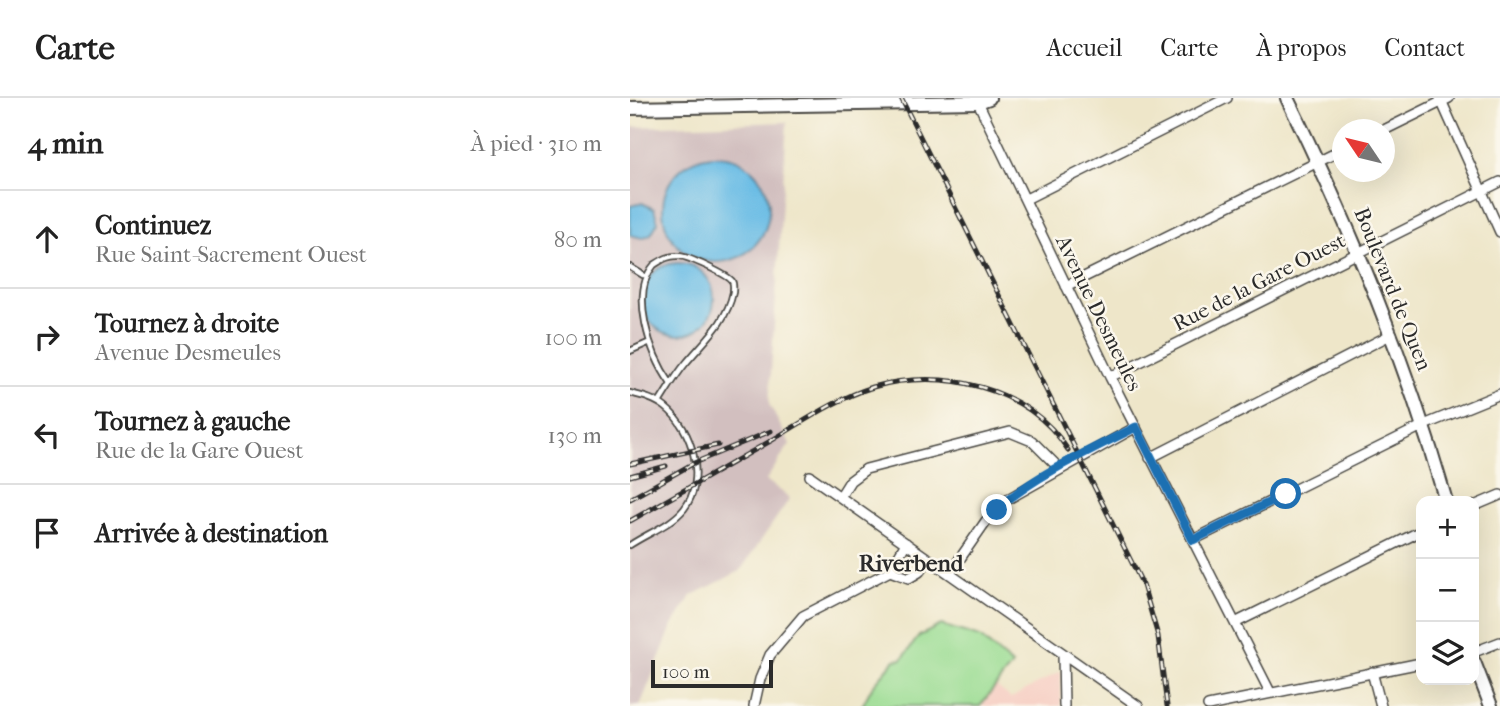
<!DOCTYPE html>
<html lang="fr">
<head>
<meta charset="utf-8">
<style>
	:root { --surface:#fff; --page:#f2f2f2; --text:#222; --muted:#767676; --line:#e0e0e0 }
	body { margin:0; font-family:"IM FELL French Canon",serif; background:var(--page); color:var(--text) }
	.controls { position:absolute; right:21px; bottom:21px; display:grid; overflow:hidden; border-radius:14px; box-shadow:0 7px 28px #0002 }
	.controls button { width:63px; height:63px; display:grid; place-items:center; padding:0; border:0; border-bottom:2px solid var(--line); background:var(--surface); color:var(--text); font:35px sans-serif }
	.compass { position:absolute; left:702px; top:21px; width:63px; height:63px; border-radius:50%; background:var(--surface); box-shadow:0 7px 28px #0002; rotate:305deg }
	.scale { position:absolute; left:21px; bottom:18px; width:122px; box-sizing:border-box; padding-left:7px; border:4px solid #2b2b2b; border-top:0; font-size:19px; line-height:24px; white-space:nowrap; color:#2b2b2b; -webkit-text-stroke:5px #fbf7ec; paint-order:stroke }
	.stop { position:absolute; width:21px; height:21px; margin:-16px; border:5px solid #1f6fb2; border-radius:50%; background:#fff }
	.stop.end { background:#1f6fb2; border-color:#fff; box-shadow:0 2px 7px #0008 }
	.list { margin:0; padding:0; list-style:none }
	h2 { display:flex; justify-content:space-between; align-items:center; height:91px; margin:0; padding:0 28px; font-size:30px }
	h2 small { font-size:23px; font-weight:400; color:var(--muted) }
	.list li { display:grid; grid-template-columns:46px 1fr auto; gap:21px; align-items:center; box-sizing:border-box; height:98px; padding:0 28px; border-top:2px solid var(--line) }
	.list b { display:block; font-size:26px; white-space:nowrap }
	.list p { margin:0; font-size:23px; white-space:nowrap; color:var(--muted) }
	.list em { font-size:23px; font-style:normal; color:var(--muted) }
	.icon { flex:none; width:38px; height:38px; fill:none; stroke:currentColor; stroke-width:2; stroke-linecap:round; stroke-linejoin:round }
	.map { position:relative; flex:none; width:870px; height:608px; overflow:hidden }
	header { display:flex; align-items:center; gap:42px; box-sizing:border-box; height:98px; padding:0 35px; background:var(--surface); border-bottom:2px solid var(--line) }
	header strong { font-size:33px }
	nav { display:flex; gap:38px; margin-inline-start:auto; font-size:24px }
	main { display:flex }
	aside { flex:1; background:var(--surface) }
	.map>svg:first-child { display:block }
</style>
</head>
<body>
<header>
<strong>Carte</strong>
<nav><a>Accueil</a><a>Carte</a><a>À propos</a><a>Contact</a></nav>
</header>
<main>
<aside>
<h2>4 min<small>À pied · 310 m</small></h2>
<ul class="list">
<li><svg class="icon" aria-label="ahead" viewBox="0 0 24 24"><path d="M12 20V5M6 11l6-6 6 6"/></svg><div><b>Continuez</b><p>Rue Saint-Sacrement Ouest</p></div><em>80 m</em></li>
<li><svg class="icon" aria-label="right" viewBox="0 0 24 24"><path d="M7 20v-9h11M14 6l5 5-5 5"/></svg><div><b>Tournez à droite</b><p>Avenue Desmeules</p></div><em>100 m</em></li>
<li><svg class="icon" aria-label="left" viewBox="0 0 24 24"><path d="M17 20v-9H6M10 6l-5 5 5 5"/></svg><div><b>Tournez à gauche</b><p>Rue de la Gare Ouest</p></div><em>130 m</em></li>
<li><svg class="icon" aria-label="arrive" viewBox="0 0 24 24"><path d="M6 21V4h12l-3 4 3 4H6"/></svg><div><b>Arrivée à destination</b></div></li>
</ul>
</aside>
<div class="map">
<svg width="870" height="608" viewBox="0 0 870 608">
	<rect width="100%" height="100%" fill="#fbf7ec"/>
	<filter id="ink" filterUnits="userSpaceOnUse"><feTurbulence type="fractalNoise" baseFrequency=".0143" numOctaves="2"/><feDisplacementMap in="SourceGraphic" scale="14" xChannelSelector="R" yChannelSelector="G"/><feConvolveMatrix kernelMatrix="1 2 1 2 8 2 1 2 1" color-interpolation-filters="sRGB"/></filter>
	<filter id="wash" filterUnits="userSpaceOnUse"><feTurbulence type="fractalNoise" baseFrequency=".00686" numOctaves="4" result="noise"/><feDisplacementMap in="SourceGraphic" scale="28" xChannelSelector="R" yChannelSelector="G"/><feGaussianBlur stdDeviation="1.57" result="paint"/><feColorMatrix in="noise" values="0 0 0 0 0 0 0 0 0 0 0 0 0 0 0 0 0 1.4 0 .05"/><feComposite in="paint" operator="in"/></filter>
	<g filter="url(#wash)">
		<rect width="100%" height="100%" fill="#eee6c9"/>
		<path fill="#f7d1c6" d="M431 573V608H350L366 588 381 600Z"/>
		<path fill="#d2bfbf" d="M157 24 139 306 160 346 136 382 160 400 110 473 61 498 42 528 10 608H0V29Z"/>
		<path fill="#9ddd94" stroke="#648460" stroke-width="2" d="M311 527 350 539 382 567 350 608H232L242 589 265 562 272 561 289 538Z"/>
		<path fill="#69bce5" stroke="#4a7488" stroke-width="2" d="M33 111a53 53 0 1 1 106 0a53 53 0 1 1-106 0Z
			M12 105 24 111 28 124 21 136 12 140 0 137V108Z
			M12 201a36 36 0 1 1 72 0a36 36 0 1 1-72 0Z"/>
	</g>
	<g filter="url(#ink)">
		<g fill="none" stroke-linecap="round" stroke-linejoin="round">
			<g stroke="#484743" stroke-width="8">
				<path id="lane" d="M0 169 13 177
					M0 253 18 245
					M0 295C12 298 25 301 35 309 63 331 77 382 54 411 41 427 18 435 0 447
					M29 305C38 291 46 277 56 265 75 242 97 224 103 194 103 191 104 186 102 183 98 177 57 158 49 158 39 157 32 162 24 167 0 195 19 255 41 286"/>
			</g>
			<g stroke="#484743" stroke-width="12">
				<path id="street" d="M810 0 870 134
					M347 2 480 279 640 594
					M754 32 819 0
					M396 101 597 0
					M436 188 712 52
					M480 279 870 84
					M520 360 762 236
					M180 378 508 608
					M210 399 220 383 236 371 380 334 402 343 430 371
					M844 408 870 397
					M563 442 794 327 870 296
					M260 473 279 480 289 474 299 461
					M320 475 356 423 378 401 506 329
					M607 524 791 433
					M844 554 870 544
					M433 556 434 608
					M742 574 751 608
					M124 608 130 581 140 557 173 518 260 473 276 445
					M578 608 791 565"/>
			</g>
			<g stroke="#484743" stroke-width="16">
				<path id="secondary" d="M657 0C722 133 775 260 816 403
					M0 10 348 4 359 0
					M844 564 861 608"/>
			</g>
			<use href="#lane" stroke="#fff" stroke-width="4.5"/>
			<use href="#street" stroke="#fff" stroke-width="9"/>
			<use href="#secondary" stroke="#fff" stroke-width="12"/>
			<g stroke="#2b2b2b" stroke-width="5">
				<path id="rail" d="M271 0 513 487 528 538 537 608
					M0 366 88 347
					M0 378 36 368
					M0 401 64 365 141 333
					M0 423C48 396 96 368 144 341 176 322 208 300 243 289 312 269 399 289 438 352"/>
			</g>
			<use href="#rail" stroke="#fbf7ec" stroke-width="2.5" stroke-dasharray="8" stroke-linecap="butt"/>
		</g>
	</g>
	<g fill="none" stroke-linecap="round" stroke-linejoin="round" filter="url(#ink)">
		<path stroke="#1f6fb2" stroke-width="9" d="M367 412C397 381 466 349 506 329L563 442 656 396"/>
	</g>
	<g text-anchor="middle" stroke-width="5" stroke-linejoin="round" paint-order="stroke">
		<g font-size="21" fill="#2b2b2b" stroke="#fbf7ec">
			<text transform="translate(629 184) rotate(-27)" y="7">Rue de la Gare Ouest</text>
			<text transform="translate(763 191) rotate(68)" y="7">Boulevard de Quen</text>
			<text transform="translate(469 215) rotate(64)" y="7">Avenue Desmeules</text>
		</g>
		<g font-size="23" font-weight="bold" fill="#2b2b2b" stroke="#fbf7ec">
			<text x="281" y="473">Riverbend</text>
		</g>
	</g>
</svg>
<div class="controls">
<button>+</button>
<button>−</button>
<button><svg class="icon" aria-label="layers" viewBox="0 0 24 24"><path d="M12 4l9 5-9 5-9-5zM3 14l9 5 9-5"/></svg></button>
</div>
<svg class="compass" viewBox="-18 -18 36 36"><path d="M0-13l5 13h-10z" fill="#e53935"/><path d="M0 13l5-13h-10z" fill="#767676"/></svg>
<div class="scale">100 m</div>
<div class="stop" style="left:656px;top:396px"></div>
<div class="stop end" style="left:367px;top:412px"></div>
</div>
</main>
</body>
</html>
